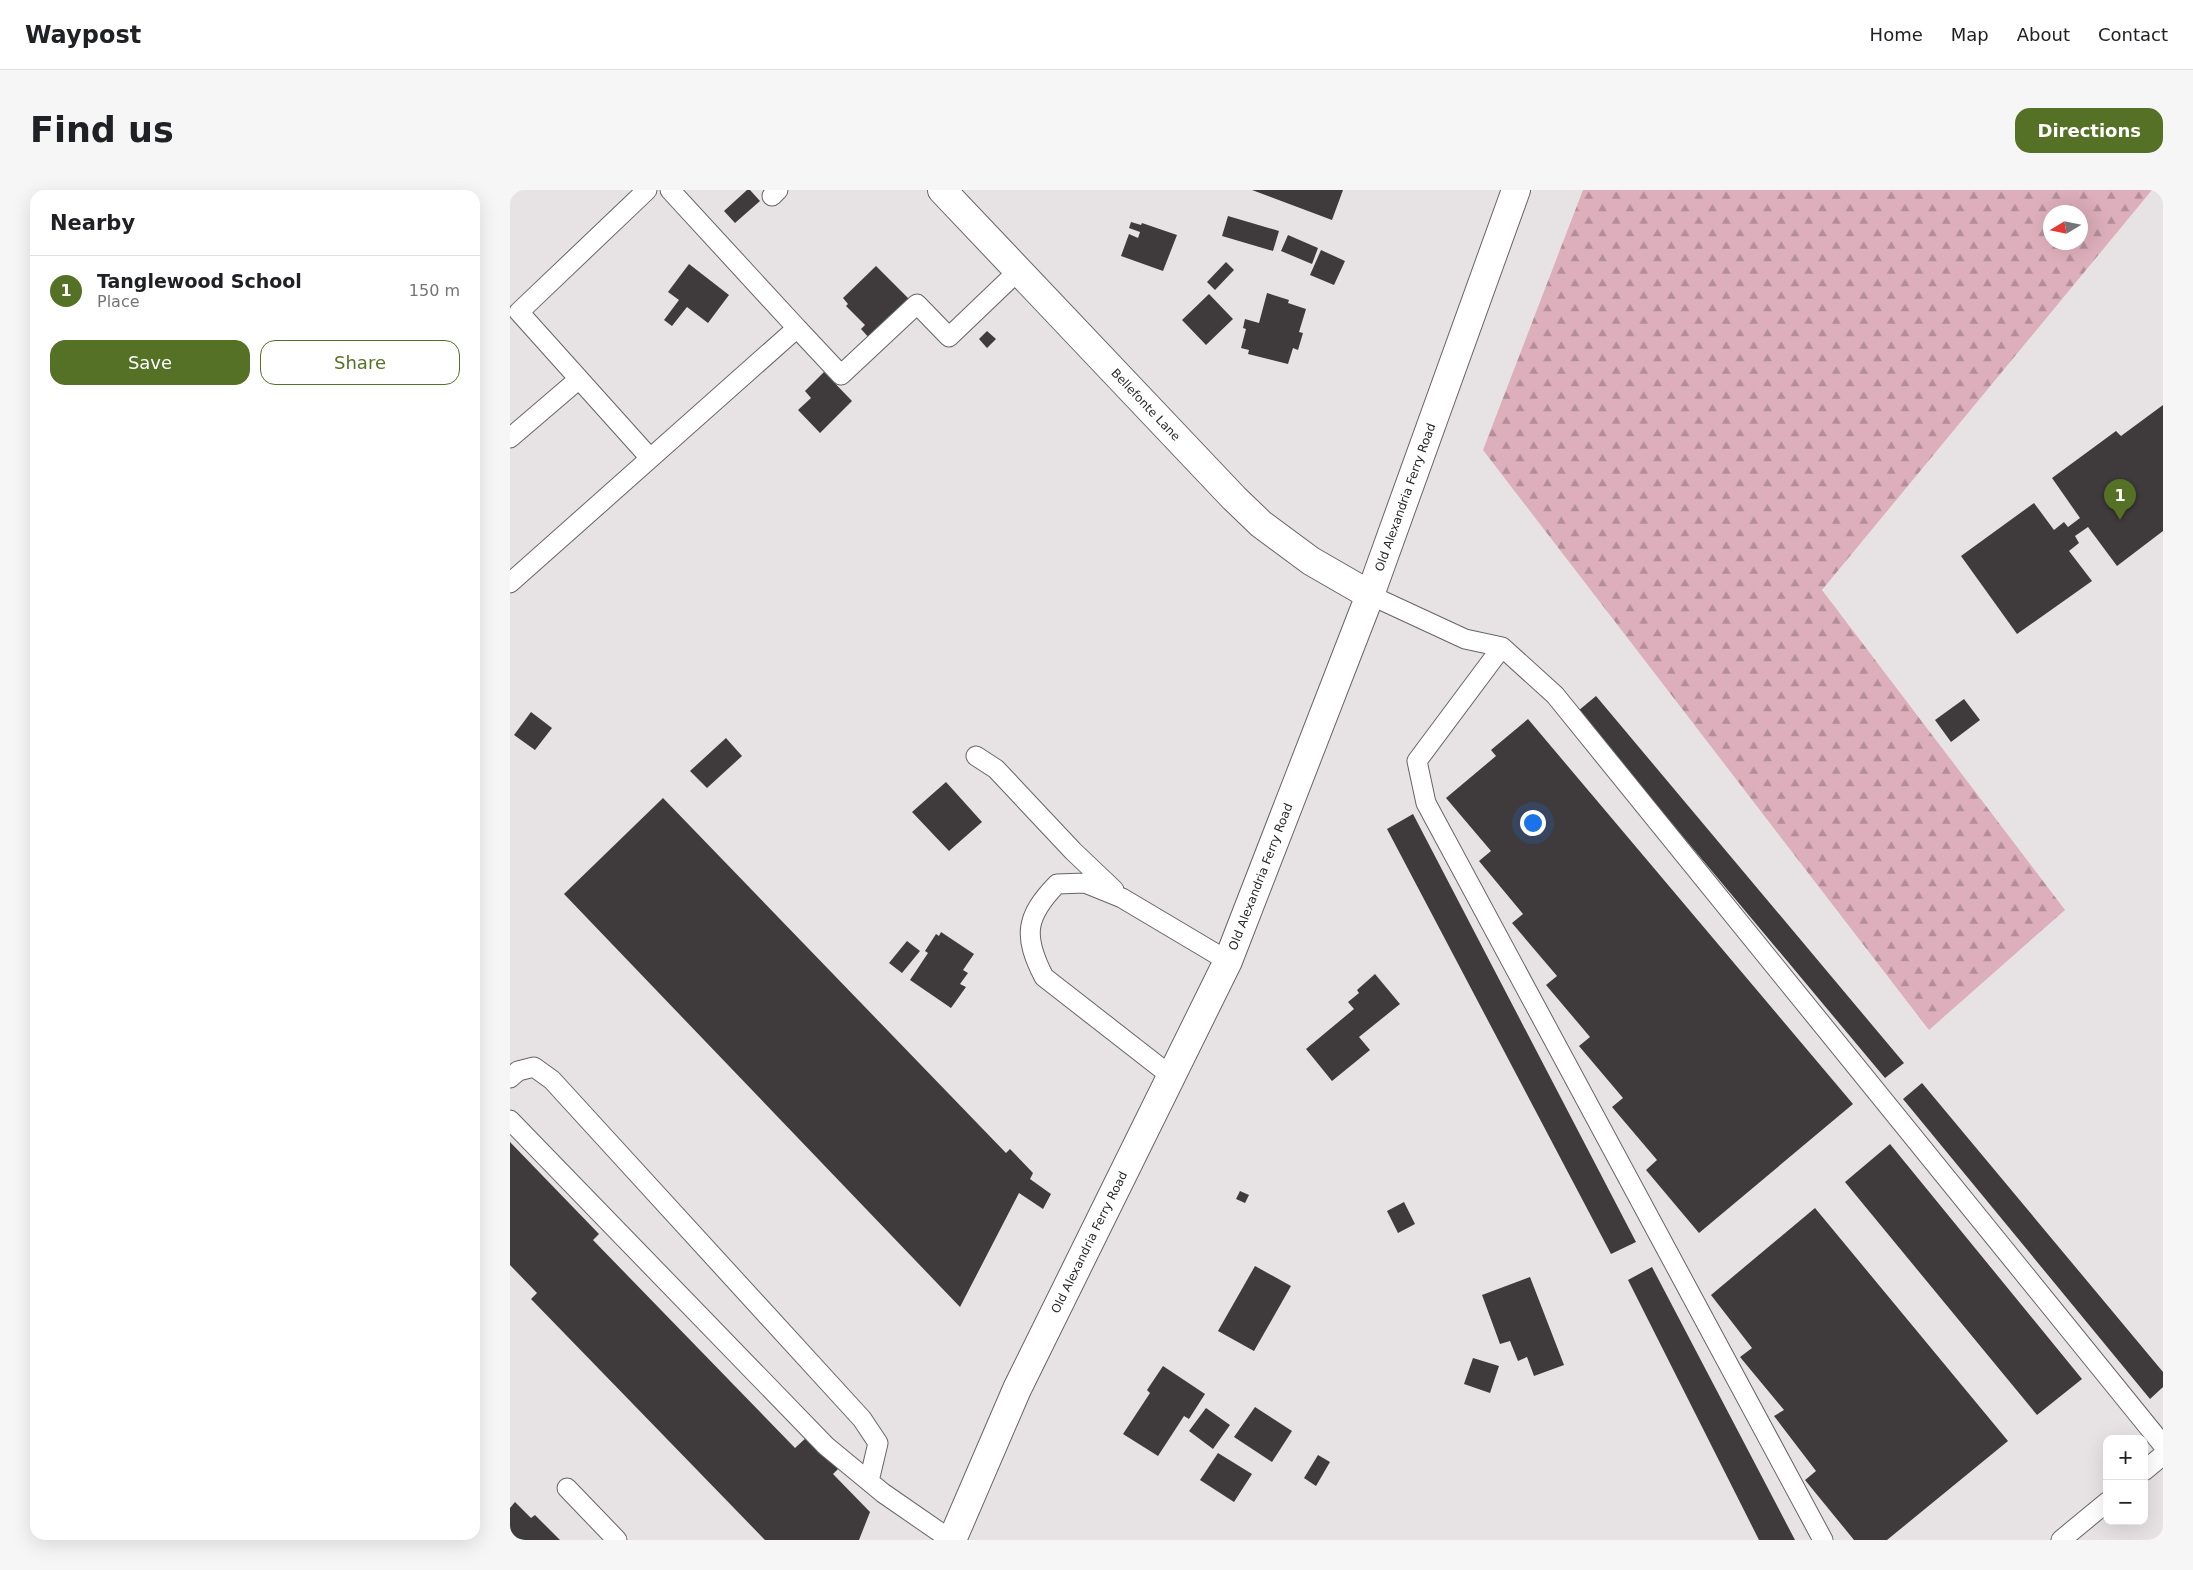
<!DOCTYPE html>
<html lang="en">
<head>
<meta charset="utf-8">
<style>
	:root { --surface:#fff; --page:#f6f6f6; --text:#202124; --muted:#757577; --line:#e0e0e0; --accent:#557126 }
	body { margin:0; font-family:"DejaVu Sans",sans-serif; background:var(--page); color:var(--text) }
	.controls { position:absolute; right:15px; bottom:15px; display:grid; overflow:hidden; border-radius:10px; box-shadow:0 5px 20px #0002 }
	.controls button { width:45px; height:45px; display:grid; place-items:center; padding:0; border:0; border-bottom:1px solid var(--line); background:var(--surface); color:var(--text); font:25px sans-serif }
	.compass { position:absolute; left:1533px; top:15px; width:45px; height:45px; border-radius:50%; background:var(--surface); box-shadow:0 5px 20px #0002; rotate:260deg }
	.you { position:absolute; left:1022px; top:632px; width:18px; height:18px; margin:-12px; border:4px solid #fff; border-radius:50%; background:#1a73e8; box-shadow:0 0 0 8px #1a73e833 }
	.badge { display:grid; place-items:center; width:32px; height:32px; border-radius:50%; background:var(--accent); color:#fff; font-size:16px; font-weight:700 }
	.pin { position:absolute; translate:-50% -41px; filter:drop-shadow(0 1px 2px #0008) }
	.pin::after { content:''; position:absolute; top:26px; width:18px; height:15px; background:inherit; clip-path:polygon(0 0,100% 0,50% 100%) }
	.list { margin:0; padding:0; list-style:none }
	h2 { display:flex; justify-content:space-between; align-items:center; height:65px; margin:0; padding:0 20px; font-size:21px }
	h2 small { font-size:16px; font-weight:400; color:var(--muted) }
	.list li { display:grid; grid-template-columns:32px 1fr auto; gap:15px; align-items:center; box-sizing:border-box; height:70px; padding:0 20px; border-top:1px solid var(--line) }
	.list b { display:block; font-size:19px; white-space:nowrap }
	.list p { margin:0; font-size:16px; white-space:nowrap; color:var(--muted) }
	.list em { font-size:16px; font-style:normal; color:var(--muted) }
	.actions { display:flex; gap:10px; padding:15px 20px }
	.actions a { flex:1; padding:11px 0; border:1px solid var(--accent); border-radius:15px; text-align:center; font-size:18px; color:var(--accent) }
	.actions .main { background:var(--accent); color:#fff }
	.map { position:relative; flex:none; width:1653px; height:1350px; overflow:hidden; border-radius:15px }
	header { display:flex; align-items:center; gap:30px; box-sizing:border-box; height:70px; padding:0 25px; background:var(--surface); border-bottom:1px solid var(--line) }
	header strong { font-size:24px }
	nav { display:flex; gap:28px; margin-inline-start:auto; font-size:18px }
	.intro { display:flex; align-items:center; justify-content:space-between; box-sizing:border-box; height:120px; padding:0 30px }
	h1 { margin:0; font-size:35px }
	.button { padding:12px 22px; border-radius:15px; background:var(--accent); color:#fff; font-size:18px; font-weight:700 }
	main { display:flex; gap:30px; padding:0 30px }
	aside { flex:1; background:var(--surface); border-radius:15px; box-shadow:0 5px 20px #0002 }
	.map>svg:first-child { display:block }
</style>
</head>
<body>
<header>
<strong>Waypost</strong>
<nav><a>Home</a><a>Map</a><a>About</a><a>Contact</a></nav>
</header>
<div class="intro"><h1>Find us</h1><a class="button">Directions</a></div>
<main>
<aside>
<h2>Nearby<small></small></h2>
<ul class="list">
<li><span class="badge">1</span><div><b>Tanglewood School</b><p>Place</p></div><em>150 m</em></li>
</ul>
<div class="actions"><a class="main">Save</a><a>Share</a></div>
</aside>
<div class="map">
<svg width="1653" height="1350" viewBox="0 0 1653 1350">
	<defs>
		<pattern id="forest-firs" width="22" height="20" patternUnits="userSpaceOnUse" patternTransform="scale(1.25)"><rect width="22" height="20" fill="#ddaebc"/><path d="M5 1l3.5 6h-7zM16 11l3.5 6h-7z" fill="#b38e99"/></pattern>
	</defs>
	<rect width="100%" height="100%" fill="#e7e3e4"/>
	<path fill="url(#forest-firs)" fill-rule="evenodd" d="M1073 0H1642L1312 400 1555 720 1419 840 973 260ZM1540 22H1570V52H1540Z"/>
	<path fill="#3f3b3c" d="M237 0H240L250 11 225 33 214 21Z
		M742 0H833L822 30Z
		M718 26 769 41 763 61 712 46Z
		M621 32 631 35 632 33 667 45 653 81 611 66 619 44 628 48 630 42 619 38Z
		M778 45 808 58 802 74 771 61Z
		M811 60 835 71 824 95 800 85Z
		M716 72 724 80 705 100 697 92Z
		M179 74 219 105 198 133 177 117 162 136 154 130 169 110 158 102Z
		M366 76 401 111 361 150 351 139 355 135 336 116 338 114 333 108Z
		M757 103 779 110 778 113 796 119 789 142 793 143 788 160 783 158 778 174 738 164 739 160 731 158 736 139 733 138 735 129 749 133Z
		M699 104 723 129 696 155 672 130Z
		M477 141 486 149 477 158 469 149Z
		M314 182 342 211 310 243 288 220 301 208 295 201Z
		M1653 215V341L1607 376 1578 337 1565 346 1569 353 1559 361 1582 391 1507 444 1451 366 1524 313 1544 340 1554 332 1558 337 1570 328 1542 288 1606 241 1611 246Z
		M1086 506 1394 873 1375 888 1068 521Z
		M1454 509 1470 530 1441 552 1425 530Z
		M21 522 42 538 25 560 4 545Z
		M1018 529 1343 914 1189 1043 1136 980 1147 970 1102 917 1113 908 1069 856 1080 847 1036 795 1047 786 1002 733 1013 724 969 671 981 661 936 608 986 566 981 560Z
		M216 548 232 566 197 598 180 581Z
		M436 592 472 632 439 661 402 622Z
		M153 608 496 963 500 959 523 983 520 989 541 1004 533 1019 509 1003 450 1117 54 704Z
		M903 624 1126 1052 1101 1064 877 639Z
		M431 742 464 764 453 780 458 783 450 794 456 797 441 818 400 790 418 763 415 761 426 744 429 746Z
		M397 751 410 761 392 783 379 773Z
		M865 784 890 814 849 847 860 860 822 891 796 859 844 819 838 812 849 803 847 800Z
		M1412 893 1653 1182V1197L1640 1209 1393 909Z
		M0 952 89 1044 83 1050 285 1258 297 1247 328 1279 323 1284 360 1322 349 1350H255L21 1109 27 1103 0 1075Z
		M1380 954 1572 1189 1527 1225 1335 992Z
		M730 1001 739 1005 735 1013 726 1009Z
		M894 1012 905 1034 888 1043 877 1021Z
		M1305 1018 1498 1251 1377 1350H1344L1295 1290 1306 1281 1264 1226 1274 1220 1230 1167 1242 1158 1201 1105Z
		M745 1076 781 1096 744 1161 708 1141Z
		M1142 1077 1285 1350H1249L1118 1090Z
		M1020 1087 1054 1175 1024 1186 1017 1167 1008 1171 1000 1151 990 1154 972 1105Z
		M963 1168 989 1176 980 1203 954 1194Z
		M653 1176 695 1204 679 1229 674 1226 648 1266 613 1244 640 1203 637 1200Z
		M745 1217 782 1241 762 1272 724 1247Z
		M696 1218 720 1235 703 1259 679 1241Z
		M708 1263 742 1284 724 1312 690 1290Z
		M808 1265 820 1272 806 1296 794 1288Z
		M5 1312 21 1328 25 1325 50 1350H0V1318Z"/>
	<g fill="none" stroke-linecap="round" stroke-linejoin="round">
		<g stroke="#686465" stroke-width="21">
			<path id="lane" d="M137 0 9 122 140 268
				M160 0 287 138
				M262 6 268 0
				M0 248 69 189
				M0 393 287 138 331 185 407 114 439 147 509 80
				M860 405 955 449 992 457 1045 505 1653 1255
				M992 457 907 571 916 613 1313 1350
				M466 566 486 579 563 661 604 700
				M661 886 534 787C513 746 515 727 547 694L575 693 612 708 718 771
				M0 888 8 881 24 877 42 890 352 1229 368 1253 359 1291
				M0 930 316 1256 373 1303 441 1350
				M1634 1281 1653 1265
				M57 1298 107 1350
				M1551 1350 1597 1312"/>
		</g>
		<g stroke="#686465" stroke-width="30">
			<g id="street">
				<path id="s1" d="M432 0 724 308 751 334 801 371 860 405"/>
			</g>
		</g>
		<g stroke="#686465" stroke-width="30">
			<g id="secondary">
				<path id="s2" d="M442 1350 507 1199 718 771 860 405 1006 0"/>
			</g>
		</g>
		<use href="#lane" stroke="#fff" stroke-width="19"/>
		<use href="#street" stroke="#fff" stroke-width="28"/>
		<use href="#secondary" stroke="#fff" stroke-width="28"/>
	</g>
	<g text-anchor="middle" stroke-width="5" stroke-linejoin="round" paint-order="stroke">
		<g font-size="12" fill="#292828" stroke="#e7e3e4">
			<text dy="4" stroke="none"><textPath href="#s1" startOffset="296">Bellefonte Lane</textPath></text>
			<text dy="4" stroke="none"><textPath href="#s2" startOffset="1138">Old Alexandria Ferry Road</textPath></text>
			<text dy="4" stroke="none"><textPath href="#s2" startOffset="732">Old Alexandria Ferry Road</textPath></text>
			<text dy="4" stroke="none"><textPath href="#s2" startOffset="328">Old Alexandria Ferry Road</textPath></text>
		</g>
	</g>
</svg>
<div class="controls">
<button>+</button>
<button>−</button>
</div>
<svg class="compass" viewBox="-18 -18 36 36"><path d="M0-13l5 13h-10z" fill="#e53935"/><path d="M0 13l5-13h-10z" fill="#757577"/></svg>
<div class="you"></div>
<div class="pin badge" style="left:1610px;top:330px">1</div>
</div>
</main>
</body>
</html>
